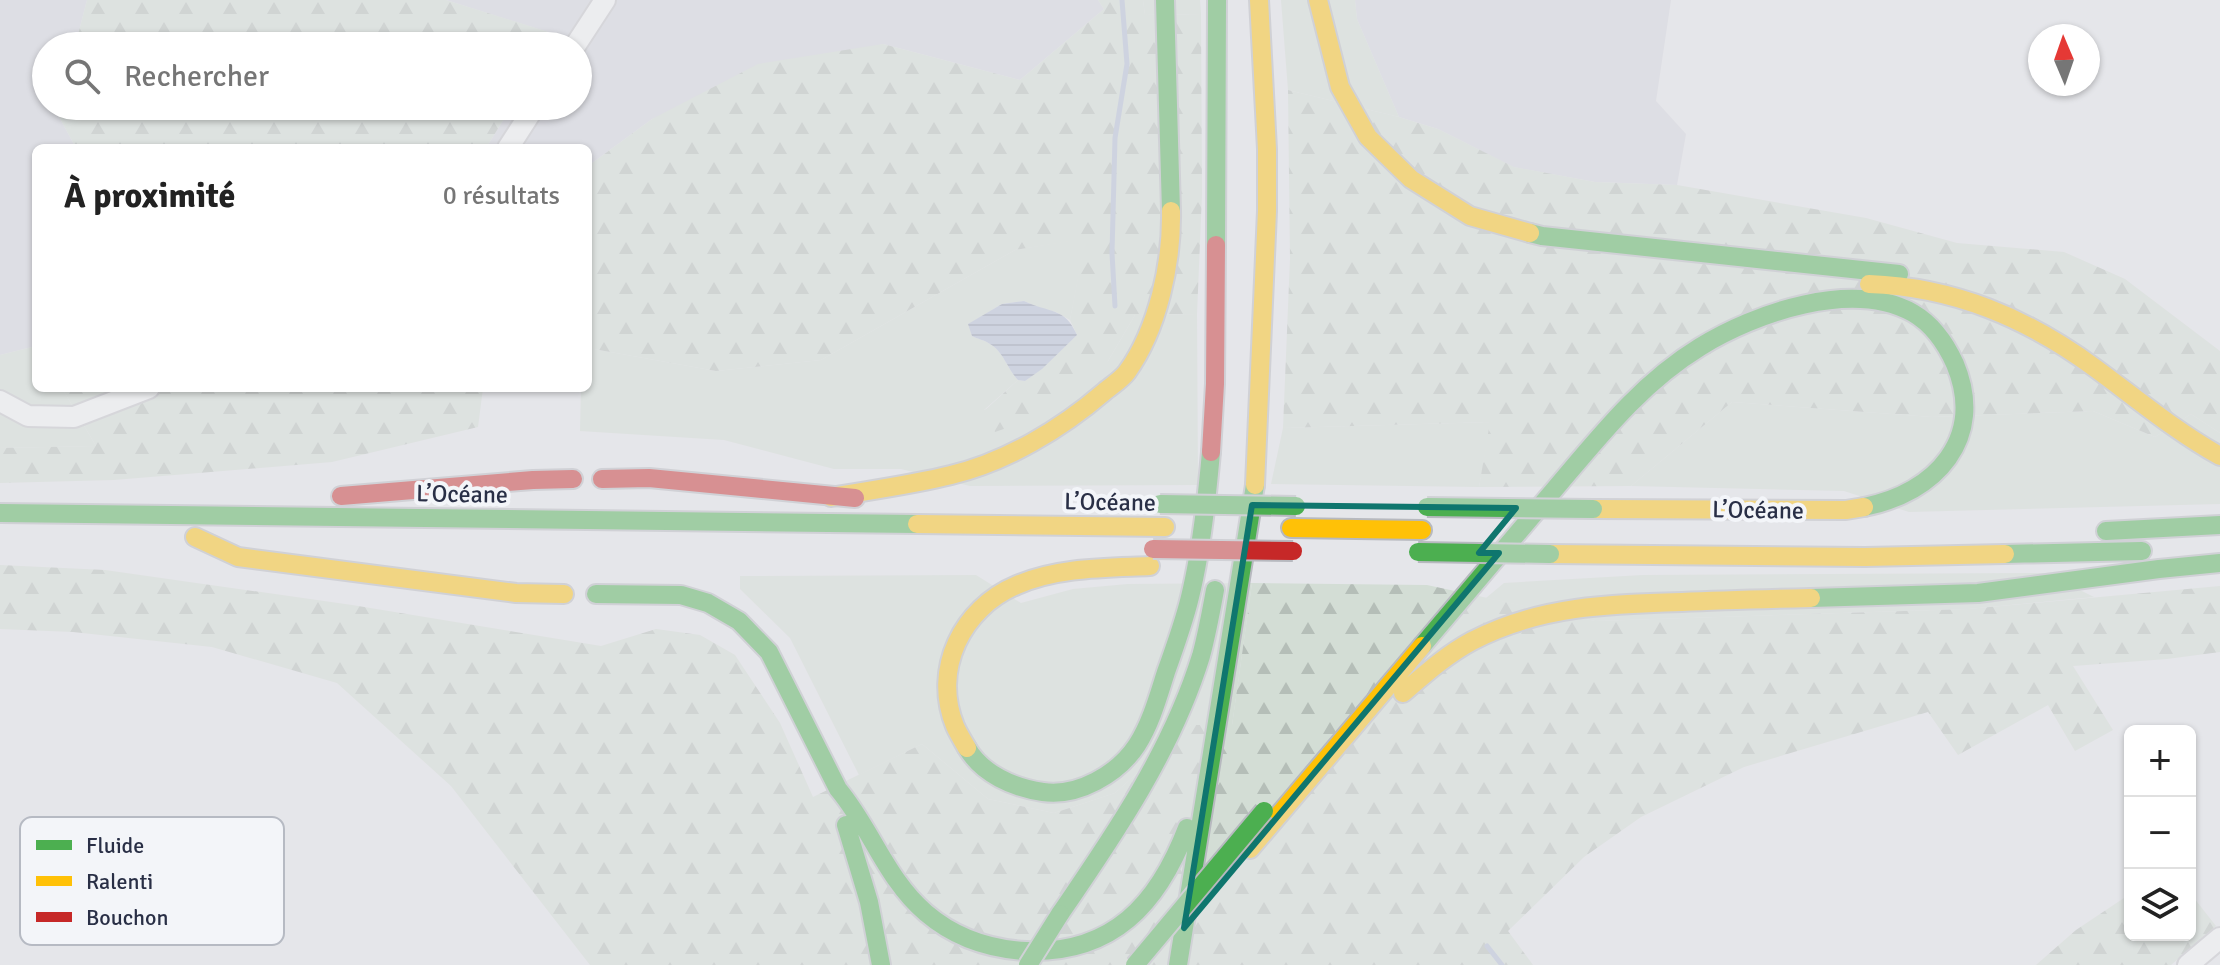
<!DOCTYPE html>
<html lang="fr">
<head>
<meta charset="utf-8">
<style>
	:root { --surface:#fff; --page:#f6f6f6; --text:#222; --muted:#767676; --line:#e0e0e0 }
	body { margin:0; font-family:Signika,sans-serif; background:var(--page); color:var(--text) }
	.controls { position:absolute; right:24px; bottom:24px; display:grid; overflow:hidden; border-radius:12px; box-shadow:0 2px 6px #0004 }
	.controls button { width:72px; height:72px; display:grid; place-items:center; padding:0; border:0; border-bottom:2px solid var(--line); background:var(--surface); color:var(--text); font:40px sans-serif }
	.compass { position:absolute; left:2028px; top:24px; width:72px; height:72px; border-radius:50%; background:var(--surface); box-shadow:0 2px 6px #0004; rotate:358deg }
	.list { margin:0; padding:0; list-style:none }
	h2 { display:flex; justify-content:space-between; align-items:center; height:104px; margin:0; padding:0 32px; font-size:34px }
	h2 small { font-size:26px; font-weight:400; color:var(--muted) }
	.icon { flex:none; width:44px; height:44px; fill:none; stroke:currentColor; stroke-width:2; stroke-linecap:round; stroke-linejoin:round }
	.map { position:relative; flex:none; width:2220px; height:965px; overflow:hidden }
	.search { position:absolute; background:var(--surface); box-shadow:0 2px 6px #0004; left:32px; top:32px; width:560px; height:88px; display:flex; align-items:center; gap:20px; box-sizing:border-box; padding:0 28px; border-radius:44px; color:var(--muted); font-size:30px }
	.panel { position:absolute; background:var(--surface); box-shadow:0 2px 6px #0004; left:32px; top:144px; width:560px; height:248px; border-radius:12px }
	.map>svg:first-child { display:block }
</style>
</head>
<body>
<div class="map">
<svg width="2220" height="965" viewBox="0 0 2220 965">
	<defs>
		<pattern id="forest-firs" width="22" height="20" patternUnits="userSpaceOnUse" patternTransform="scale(2)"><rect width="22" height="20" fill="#d3ddd5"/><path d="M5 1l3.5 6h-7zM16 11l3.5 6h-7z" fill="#b5beb8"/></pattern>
		<pattern id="water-rules" width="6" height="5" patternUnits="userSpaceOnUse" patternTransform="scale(2)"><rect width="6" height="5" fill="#b2bdd6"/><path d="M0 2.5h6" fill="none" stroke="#919aaf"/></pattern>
	</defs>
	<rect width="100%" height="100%" fill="#e5e6ea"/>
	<path fill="#d3d5dd" d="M0 0H87L75 46H46V106H60L58 115 76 148H36V346L0 355Z
		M446 0H1098L1104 9 1020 80 883 44 652 119 588 166V148H486L512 106H578V46H548L554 34Z
		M1355 0H1671L1656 101 1686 134 1677 185 1595 182 1513 167 1438 129 1399 117 1357 19Z"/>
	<path fill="#d3ddd5" d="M1143 0H1200L1201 14 1145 15Z
		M1281 0H1355L1357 19 1399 117 1288 90Z
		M1086 238 1070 320 1056 312 1040 308 1024 301 1002 304 969 324 972 336C977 339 985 340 990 344 1003 351 1008 370 1018 380L984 410 1108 361 1135 315 1197 314 1198 485 970 486 901 469H834L724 440 580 431 581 388H588V348L716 371 821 360 1015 250Z
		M36 346V388H62L96 446 0 448V355Z
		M1732 402 1932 417 2093 411 2155 437 2191 414 2220 433V504L1909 512 1844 491 1631 486Z
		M1491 422 1479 487 1271 484 1283 428Z
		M2045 573 2094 597 1968 609 1595 621 1486 598 1504 583 1643 575Z
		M976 575 1021 603 1073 589 1128 584 1252 583 1232 726 1191 725 1115 793 1054 813 988 799 922 744 859 775 790 638 740 589V576Z"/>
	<path fill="url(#forest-firs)" d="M87 0H446L555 34 548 46H75Z
		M1098 0H1143L1145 15 1201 14 1202 194 1197 314 1135 315 1108 361 1052 412 995 432 984 411 1018 380 1025 381 1041 369 1077 335 1070 320 1085 239 1015 250 821 360 716 371 588 348V166L652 119 758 64 883 44 1020 80 1104 9Z
		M1288 90 1399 117 1438 129 1514 167 1595 182 1677 185 1866 218 1957 243 2064 252 2125 279 2220 351V433L2191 414 2155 437 2093 411 1932 417 1732 402 1631 486 1479 487 1490 422 1283 428 1290 259Z
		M60 106H512L486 148H76L58 115Z
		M62 388H483L478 427 332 462 114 480 0 483V448L96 446Z
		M0 565 105 570 352 605 601 646 656 629 700 635 735 655 780 723 813 797 922 744 988 799 1054 813 1115 793 1191 725H1232L1252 583 1427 585 1595 621 1968 609 2220 586V652L2167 659 2073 666 2113 730 2075 751 2048 705 1958 755 1928 712 1744 767 1641 817 1584 857 1508 931 1533 965H590L451 786 337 683 212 647 73 632 0 629Z
		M2190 893 2216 926 2171 965H2036L2076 930 2130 894V935H2190Z"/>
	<path fill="url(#water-rules)" d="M1024 301C1049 313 1065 307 1077 335L1042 369 1025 381 1018 380C1008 370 1003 351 990 344 985 340 977 339 972 336L968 324 1002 304Z"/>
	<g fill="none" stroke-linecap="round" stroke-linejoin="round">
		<path stroke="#b2bdd6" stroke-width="5" d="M1115 306 1112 253 1115 138 1127 64 1122 0
			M1487 946 1502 965"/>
		<g stroke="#c3c4c8" stroke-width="24">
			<path id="street" d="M575 46 605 0
				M508 148 535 106
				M0 401 28 416 74 417 149 388
				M2188 965 2220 938"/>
		</g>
		<g stroke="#b7b9bf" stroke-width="22">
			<path id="fast" d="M1165 0 1171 211
				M1530 233 1542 236 1899 274
				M1216 245 1217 0
				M0 513 917 524
				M2106 531 2220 525
				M2005 554 2142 551
				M596 594 681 595 708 603 739 621 769 652 838 789C871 828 886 879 926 913 954 937 989 949 1026 951 1113 954 1158 904 1187 828
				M1811 598 1978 593 2159 569 2220 563
				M1422 646C1466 594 1510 542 1554 490 1599 437 1641 383 1700 347 1755 313 1852 279 1913 313 1932 324 1946 344 1955 364 1986 438 1936 493 1864 507
				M967 748C982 774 1014 788 1043 792 1078 797 1118 774 1137 745 1151 723 1158 697 1166 672 1175 647 1184 622 1190 597 1201 552 1207 498 1211 452
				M846 825 869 902 881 965
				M1060 914C1115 834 1172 750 1201 656 1207 634 1211 612 1215 590
				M1178 965 1255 485"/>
		</g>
		<g stroke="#b7b9bf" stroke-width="22">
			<path id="slow" d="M1318 0 1340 87 1368 137 1411 179 1470 216 1530 233
				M1869 284C1954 287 2027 318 2095 368 2136 398 2175 431 2220 456
				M1255 485 1267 211V149L1259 0
				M831 497C871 490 911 485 951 475 1006 462 1061 429 1104 392 1111 386 1121 380 1127 372 1158 329 1172 263 1171 211
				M1593 509 1846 510 1864 507
				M917 524 1165 527
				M1291 528 1422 530
				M195 537 238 557 516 593 564 594
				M1550 554 1865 557 2005 554
				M1403 693C1425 674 1446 655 1472 641 1539 606 1608 604 1682 602 1725 600 1768 599 1811 598
				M967 748C963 741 958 733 955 726 932 669 962 608 1017 585 1058 567 1106 568 1150 566
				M1250 849 1422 646"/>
		</g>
		<g stroke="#b7b9bf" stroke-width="22">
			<path id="jam" d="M1211 452 1215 384 1216 245
				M602 479 649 478 855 498
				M341 496 533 480 573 479"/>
		</g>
		<use href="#street" stroke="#f4f5f7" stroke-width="20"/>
		<use href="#fast" stroke="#4caf50" stroke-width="18"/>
		<use href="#slow" stroke="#ffc107" stroke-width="18"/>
		<use href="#jam" stroke="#c62828" stroke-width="18"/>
		<g stroke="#b7b9bf" stroke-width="22" stroke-linecap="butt">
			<path id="fast-bridge" d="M1160 504 1296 506
				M1427 507 1593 509
				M1418 552 1550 554
				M1028 965 1060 914
				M1135 965 1264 811"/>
		</g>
		<g stroke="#b7b9bf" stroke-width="22" stroke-linecap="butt">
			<path id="jam-bridge" d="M1153 549 1293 551"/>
		</g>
		<use href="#fast-bridge" stroke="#4caf50" stroke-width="18"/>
		<use href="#jam-bridge" stroke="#c62828" stroke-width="18"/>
	</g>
	<path d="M0 0H2220V965H0ZM1252 505 1516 508 1479 553H1499L1184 928Z" fill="#e5e6ea" fill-opacity=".55" fill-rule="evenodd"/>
	<path fill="none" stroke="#0f766e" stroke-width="6" stroke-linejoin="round" d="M1252 505 1516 508 1479 553H1499L1184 928Z"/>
	<g text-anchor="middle" stroke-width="8" stroke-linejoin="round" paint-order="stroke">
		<g font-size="24" fill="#292f46" stroke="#f3f5f9">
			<text transform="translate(462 494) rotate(1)" y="8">L’Océane</text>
			<text transform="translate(1110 502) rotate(1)" y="8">L’Océane</text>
			<text transform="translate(1758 510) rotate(1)" y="8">L’Océane</text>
		</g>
	</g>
	<rect x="20" y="817" width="264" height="128" rx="12" fill="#f3f5f9" stroke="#b6bac3" stroke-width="2"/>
	<rect x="36" y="840" width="36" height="10" fill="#4caf50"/>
	<rect x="36" y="876" width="36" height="10" fill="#ffc107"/>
	<rect x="36" y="912" width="36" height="10" fill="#c62828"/>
	<g font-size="22" fill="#292f46">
		<text x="86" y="853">Fluide</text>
		<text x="86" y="889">Ralenti</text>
		<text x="86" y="925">Bouchon</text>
	</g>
</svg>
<div class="controls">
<button>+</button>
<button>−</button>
<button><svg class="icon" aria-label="layers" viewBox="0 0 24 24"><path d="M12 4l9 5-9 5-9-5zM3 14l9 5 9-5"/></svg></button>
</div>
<svg class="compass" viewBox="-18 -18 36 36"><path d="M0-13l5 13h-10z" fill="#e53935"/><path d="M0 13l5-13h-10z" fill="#767676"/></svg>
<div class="search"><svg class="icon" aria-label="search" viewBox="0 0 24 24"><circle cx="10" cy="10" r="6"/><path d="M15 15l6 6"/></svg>Rechercher</div>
<section class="panel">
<h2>À proximité<small>0 résultats</small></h2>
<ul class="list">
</ul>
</section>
</div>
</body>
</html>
